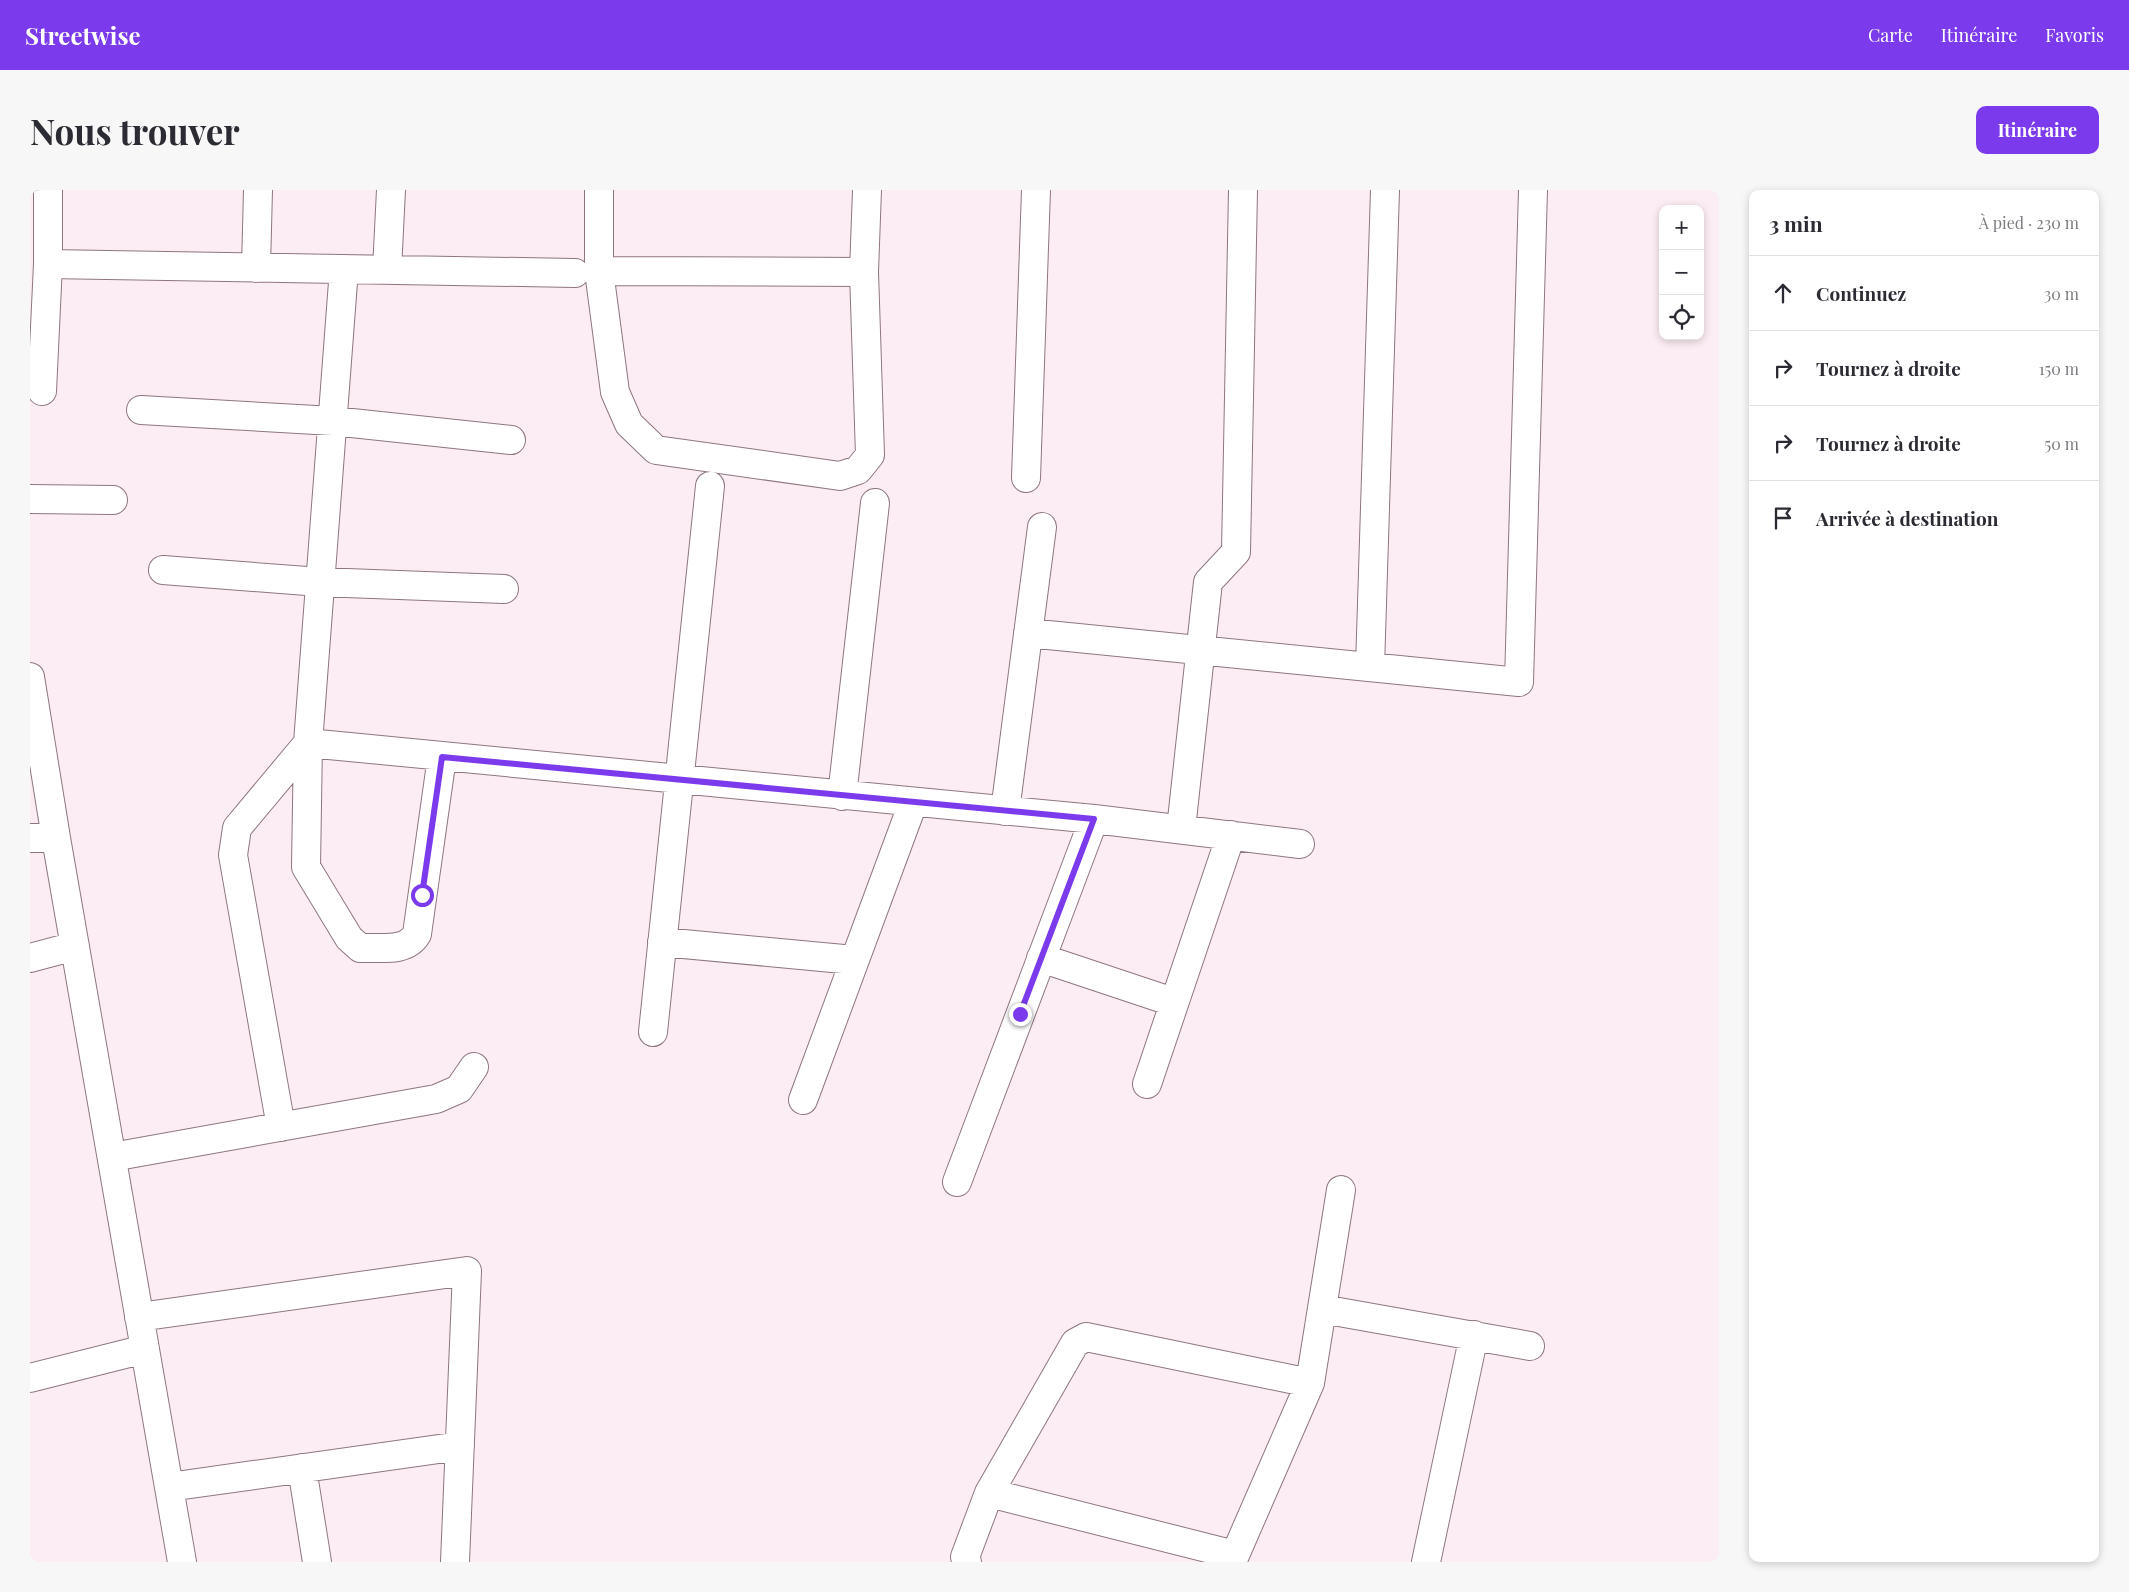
<!DOCTYPE html>
<html lang="fr">
<head>
<meta charset="utf-8">
<style>
	:root { --surface:#fff; --page:#f7f7f7; --text:#2b2b33; --muted:#7c7c81; --line:#e1e1e2; --accent:#7c3aed }
	body { margin:0; font-family:"Playfair Display",serif; background:var(--page); color:var(--text) }
	.controls { position:absolute; right:15px; top:15px; display:grid; overflow:hidden; border-radius:10px; box-shadow:0 2px 8px #0003 }
	.controls button { width:45px; height:45px; display:grid; place-items:center; padding:0; border:0; border-bottom:1px solid var(--line); background:var(--surface); color:var(--text); font:25px sans-serif }
	.stop { position:absolute; width:15px; height:15px; margin:-11px; border:4px solid #7c3aed; border-radius:50%; background:#fff }
	.stop.end { background:#7c3aed; border-color:#fff; box-shadow:0 1px 5px #0008 }
	.list { margin:0; padding:0; list-style:none }
	h2 { display:flex; justify-content:space-between; align-items:center; height:65px; margin:0; padding:0 20px; font-size:21px }
	h2 small { font-size:16px; font-weight:400; color:var(--muted) }
	.list li { display:grid; grid-template-columns:32px 1fr auto; gap:15px; align-items:center; box-sizing:border-box; height:75px; padding:0 20px; border-top:1px solid var(--line) }
	.list b { display:block; font-size:19px; white-space:nowrap }
	.list em { font-size:16px; font-style:normal; color:var(--muted) }
	.icon { flex:none; width:28px; height:28px; fill:none; stroke:currentColor; stroke-width:2; stroke-linecap:round; stroke-linejoin:round }
	.map { position:relative; flex:none; width:1689px; height:1372px; overflow:hidden; border-radius:10px }
	header { display:flex; align-items:center; gap:30px; box-sizing:border-box; height:70px; padding:0 25px; background:var(--accent); color:#fff }
	header strong { font-size:24px }
	nav { display:flex; gap:28px; margin-inline-start:auto; font-size:18px }
	.intro { display:flex; align-items:center; justify-content:space-between; box-sizing:border-box; height:120px; padding:0 30px }
	h1 { margin:0; font-size:35px }
	.button { padding:12px 22px; border-radius:10px; background:var(--accent); color:#fff; font-size:18px; font-weight:700 }
	main { display:flex; gap:30px; padding:0 30px }
	aside { flex:1; background:var(--surface); border-radius:10px; box-shadow:0 2px 8px #0003 }
	.map>svg:first-child { display:block }
</style>
</head>
<body>
<header>
<strong>Streetwise</strong>
<nav><a>Carte</a><a>Itinéraire</a><a>Favoris</a></nav>
</header>
<div class="intro"><h1>Nous trouver</h1><a class="button">Itinéraire</a></div>
<main>
<div class="map">
<svg width="1689" height="1372" viewBox="0 0 1689 1372">
	<rect width="100%" height="100%" fill="#fcecf3"/>
	<g fill="none" stroke-linecap="round" stroke-linejoin="round">
		<g stroke="#8e7681" stroke-width="30">
			<path id="minor" d="M18 0V74
				M569 0V81L585 202 599 234 626 260 810 286 828 280 840 265 834 82 837 0
				M226 78 228 0
				M314 79 278 553 276 677 319 748 330 758C350 757 376 763 387 744L412 567
				M357 80 361 0
				M569 81 834 82
				M12 201 18 74 545 83
				M111 220 303 231 481 250
				M996 288 1006 0
				M0 309 83 310
				M133 380 290 392 474 399
				M998 443 1489 492 1503 0
				M1340 477 1355 0
				M0 487 26 648 152 1372
				M812 606 845 313
				M975 621 1012 337
				M1151 639 1178 392 1206 362 1213 0
				M0 648H26
				M632 752 824 770
				M0 768 45 756
				M1011 768 1143 812
				M623 842 680 296
				M1117 894 1201 645
				M773 910 883 613
				M251 937 203 665 207 638 278 553 1064 629 1270 654
				M82 967 406 909 429 899 444 877
				M927 992 1064 629
				M1292 1119 1500 1156
				M109 1127 437 1081 425 1372
				M0 1188 115 1159
				M272 1278 287 1372
				M139 1297 430 1256
				M959 1303 1205 1365
				M937 1372 935 1367 959 1303 1045 1153 1056 1147 1280 1193
				M1202 1372 1280 1193 1311 1000
				M1396 1372 1444 1145"/>
		</g>
		<use href="#minor" stroke="#fff" stroke-width="28"/>
	</g>
	<g fill="none" stroke-linecap="round" stroke-linejoin="round">
		<path stroke="#7c3aed" stroke-width="6" d="M392 705 412 567 1064 629 990 824"/>
	</g>
</svg>
<div class="controls">
<button>+</button>
<button>−</button>
<button><svg class="icon" aria-label="locate" viewBox="0 0 24 24"><circle cx="12" cy="12" r="6"/><path d="M12 2v4M12 18v4M2 12h4M18 12h4"/></svg></button>
</div>
<div class="stop" style="left:392px;top:705px"></div>
<div class="stop end" style="left:990px;top:824px"></div>
</div>
<aside>
<h2>3 min<small>À pied · 230 m</small></h2>
<ul class="list">
<li><svg class="icon" aria-label="ahead" viewBox="0 0 24 24"><path d="M12 20V5M6 11l6-6 6 6"/></svg><div><b>Continuez</b></div><em>30 m</em></li>
<li><svg class="icon" aria-label="right" viewBox="0 0 24 24"><path d="M7 20v-9h11M14 6l5 5-5 5"/></svg><div><b>Tournez à droite</b></div><em>150 m</em></li>
<li><svg class="icon" aria-label="right" viewBox="0 0 24 24"><path d="M7 20v-9h11M14 6l5 5-5 5"/></svg><div><b>Tournez à droite</b></div><em>50 m</em></li>
<li><svg class="icon" aria-label="arrive" viewBox="0 0 24 24"><path d="M6 21V4h12l-3 4 3 4H6"/></svg><div><b>Arrivée à destination</b></div></li>
</ul>
</aside>
</main>
</body>
</html>
